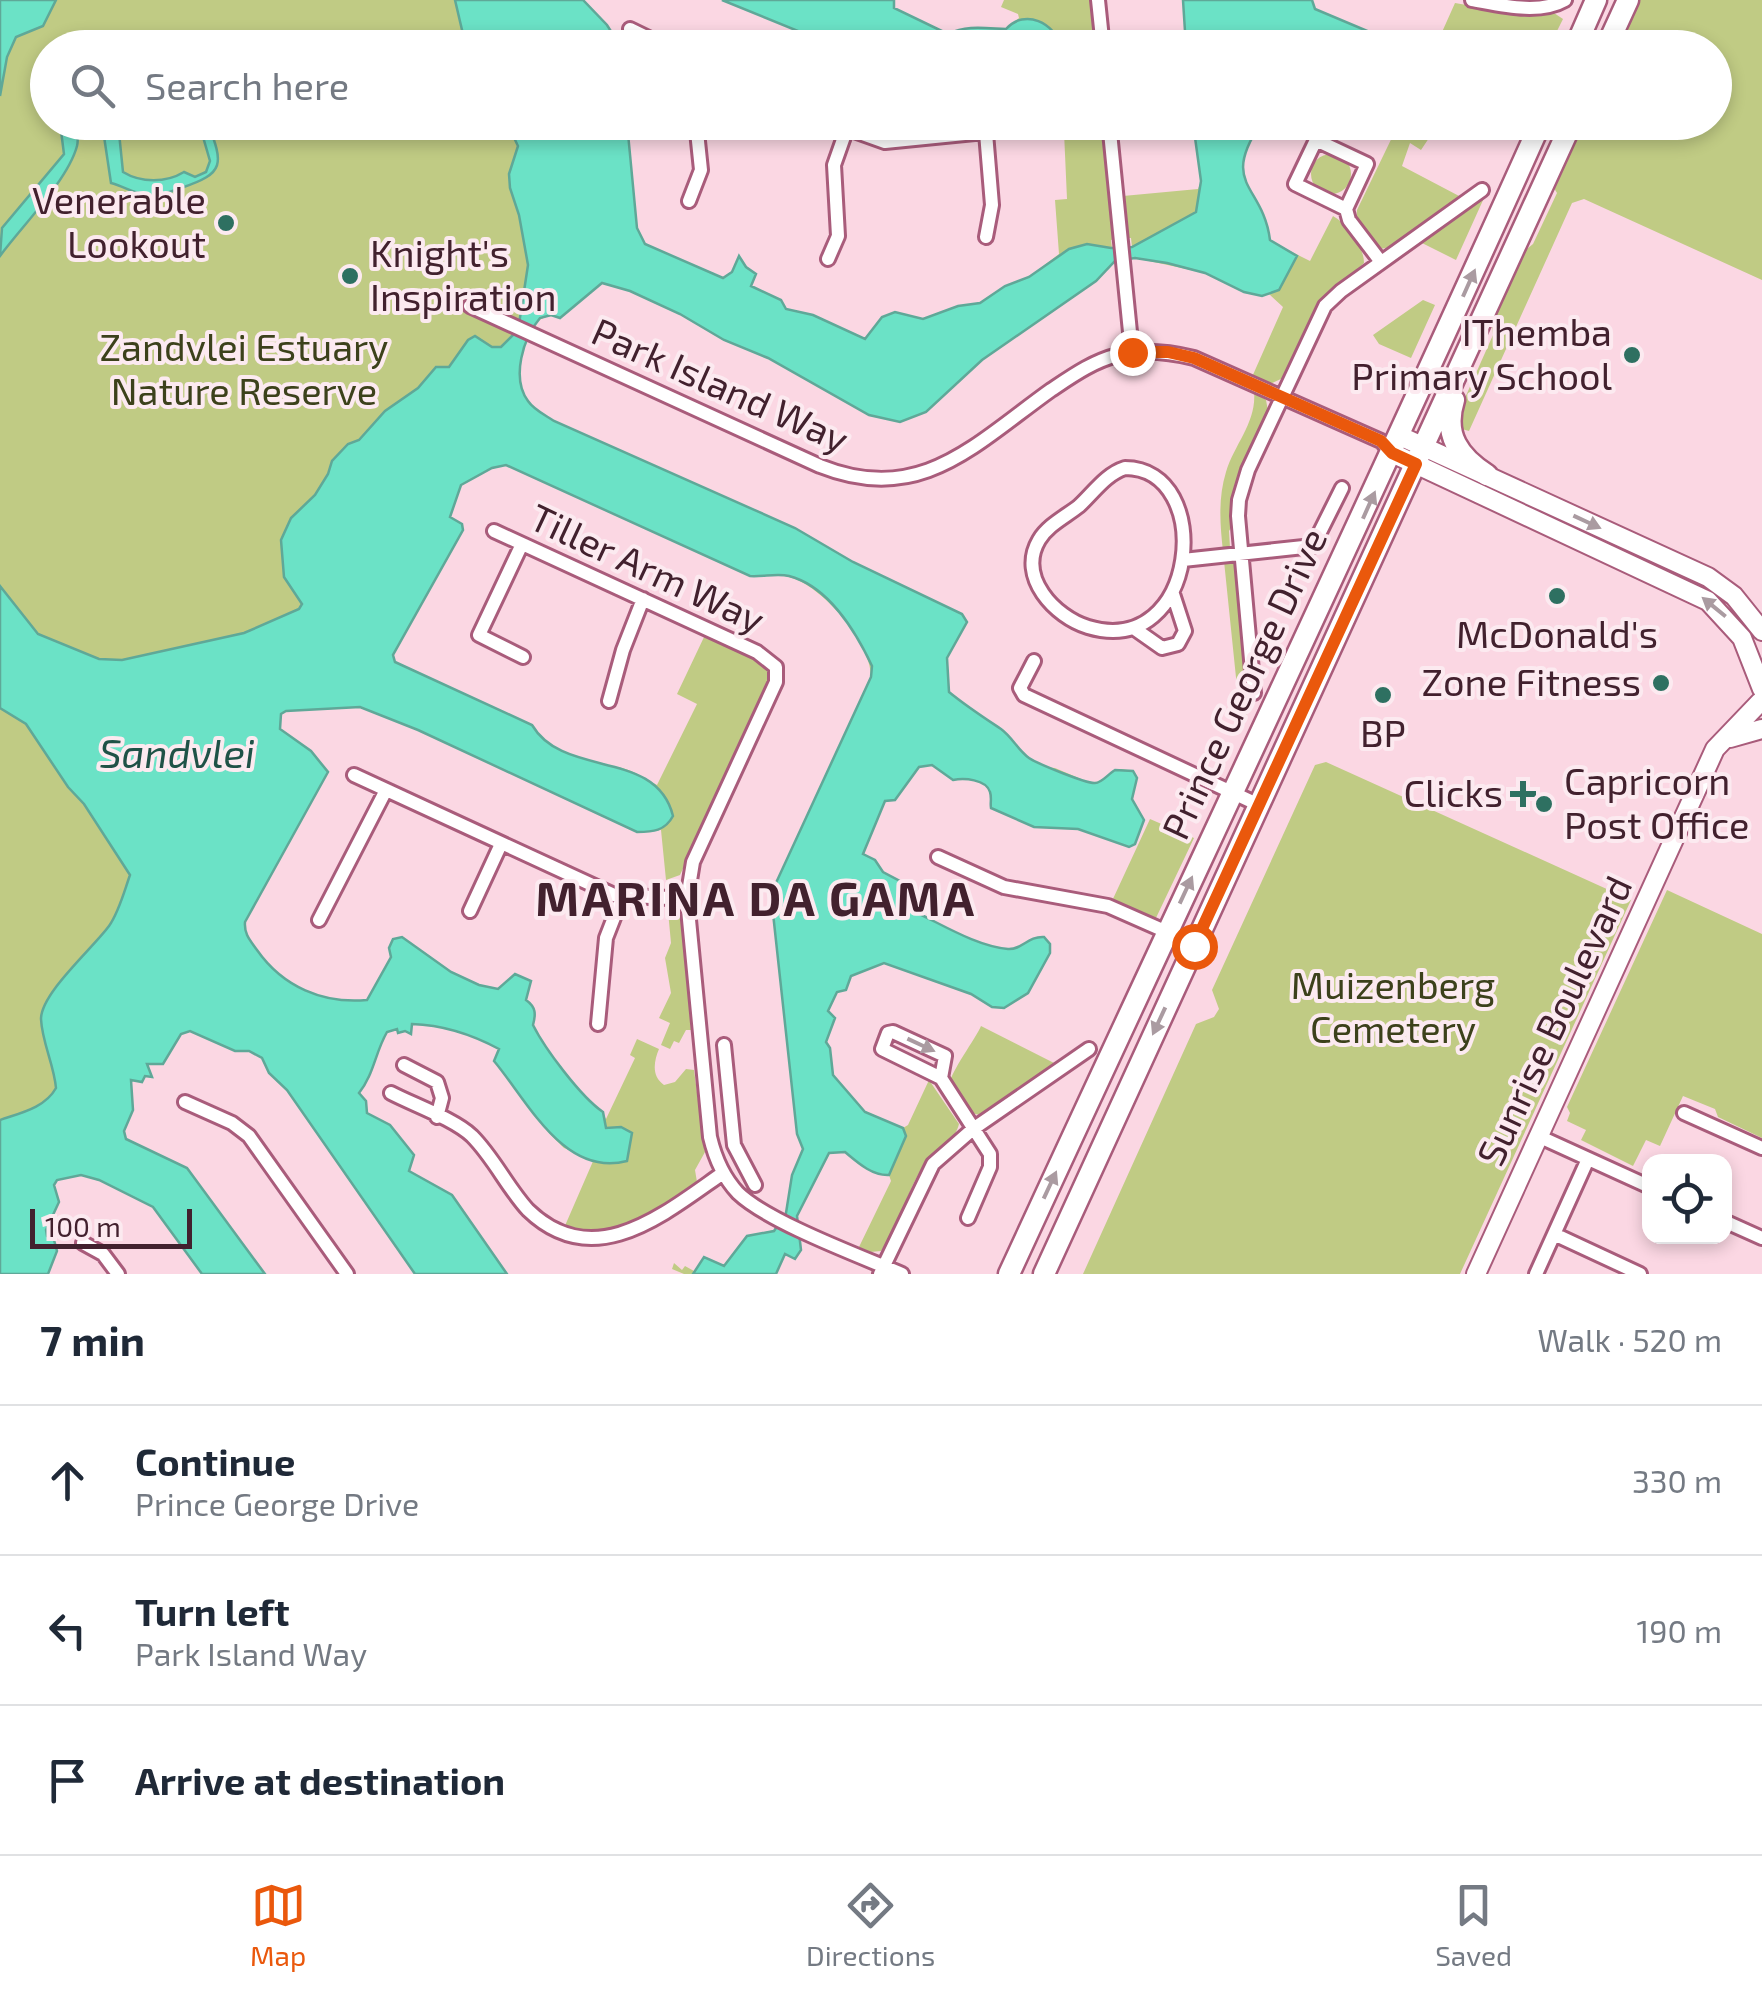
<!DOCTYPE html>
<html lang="en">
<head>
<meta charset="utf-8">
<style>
	:root { --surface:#fff; --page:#f2f2f3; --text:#1f2937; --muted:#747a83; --line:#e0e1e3; --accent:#ea580c }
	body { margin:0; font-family:"Exo 2",sans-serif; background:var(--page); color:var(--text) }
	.controls { position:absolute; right:30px; bottom:30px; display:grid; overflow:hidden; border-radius:20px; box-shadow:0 5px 15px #0003 }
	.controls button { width:90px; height:90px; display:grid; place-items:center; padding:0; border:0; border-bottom:2px solid var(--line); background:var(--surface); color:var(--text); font:50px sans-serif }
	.scale { position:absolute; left:30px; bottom:25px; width:162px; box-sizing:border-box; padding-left:10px; border:5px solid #42212e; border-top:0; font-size:28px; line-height:35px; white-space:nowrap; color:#42212e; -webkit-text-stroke:8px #fceaf0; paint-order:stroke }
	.stop { position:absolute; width:30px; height:30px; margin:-22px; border:8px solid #ea580c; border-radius:50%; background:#fff }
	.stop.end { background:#ea580c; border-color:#fff; box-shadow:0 2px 10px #0008 }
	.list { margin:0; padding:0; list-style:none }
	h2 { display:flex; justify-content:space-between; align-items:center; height:130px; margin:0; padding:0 40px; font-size:42px }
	h2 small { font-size:32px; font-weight:400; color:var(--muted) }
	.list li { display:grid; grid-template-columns:65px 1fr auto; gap:30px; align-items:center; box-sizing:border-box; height:150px; padding:0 40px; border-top:2px solid var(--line) }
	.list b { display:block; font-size:38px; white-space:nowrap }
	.list p { margin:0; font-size:32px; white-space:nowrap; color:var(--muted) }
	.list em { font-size:32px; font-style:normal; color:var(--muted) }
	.icon { flex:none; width:55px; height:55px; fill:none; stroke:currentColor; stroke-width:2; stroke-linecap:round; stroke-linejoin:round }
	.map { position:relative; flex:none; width:1762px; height:1274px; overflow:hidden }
	.search { position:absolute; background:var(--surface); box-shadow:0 5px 15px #0003; left:30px; right:30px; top:30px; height:110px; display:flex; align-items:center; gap:25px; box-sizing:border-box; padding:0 35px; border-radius:55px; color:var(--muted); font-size:38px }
	.sheet { height:580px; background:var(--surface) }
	nav { display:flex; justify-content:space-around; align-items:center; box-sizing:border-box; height:140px; border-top:2px solid var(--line); background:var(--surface); font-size:28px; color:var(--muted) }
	nav a { display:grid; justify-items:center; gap:5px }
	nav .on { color:var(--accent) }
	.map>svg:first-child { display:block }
</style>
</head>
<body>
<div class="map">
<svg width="1762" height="1274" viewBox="0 0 1762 1274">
	<rect width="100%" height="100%" fill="#fbd7e3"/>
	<path fill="#c0cb84" d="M0 0H583L607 25 621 47 48 48V122L627 123 637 228 645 244 723 278 732 272 739 256 746 267 756 274 751 286 781 300 786 309 813 315 865 339 882 317 895 312 923 319 958 306 980 303 1005 286 1029 277 1059 254 1055 200 1067 199 1064 132 1091 130 1104 138 1115 239 1111 240 1112 248 1132 247 1131 238H1127L1123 196 1198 189 1201 181 1193 123H1261C1220 186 1263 185 1270 241L1310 261 1333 216C1347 224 1364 246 1364 263L1318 306 1283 378 1270 384 1252 377 1283 307 1269 294 1244 292 1205 273 1135 258 1115 261 1096 281 982 360 926 412 900 422 869 415 768 358 724 340 680 314 630 291 602 283 560 318C525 305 513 372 524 395 530 407 542 414 554 421L795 528 853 562 962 614 967 622 947 658 949 692 984 720 1001 729 1027 757 1043 767 1055 768 1093 784 1121 769 1133 771 1137 778 1132 799 1144 820 1135 844 1129 847 1078 829 1034 827 991 808C990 803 992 798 990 792 986 779 964 778 953 780L932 765 919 767 895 800 885 801 863 854 875 860 883 872 913 888 917 898 911 910C940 923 975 946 1008 949 1022 950 1028 936 1044 937L1050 944V953L1028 993 1004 1008 992 1007 971 994 884 963 851 976 846 990 837 992 828 1011 835 1018 826 1042 830 1048 833 1075 865 1111 903 1128 908 1125 929 1080 959 1124C955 1142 935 1150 924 1165 906 1192 900 1226 881 1251L870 1252 859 1247 891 1181 889 1175 860 1165 845 1152 830 1153 797 1216 801 1250 795 1259 785 1254 776 1274H684L672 1269 674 1263 682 1270 685 1266 694 1271 706 1257 724 1266 747 1236 774 1230 786 1213 792 1175 803 1149 797 1134 772 904 775 885 871 677C872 644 822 585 789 577 777 573 763 577 750 576L506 465 492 468 461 485 450 517 462 524 463 530 393 655 395 662 532 725C551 757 589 760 622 768 634 771 646 779 657 785L697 704 677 694 705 635 765 663 772 677 680 875 666 880 661 830 637 832 418 730 360 707 286 711 281 715 280 729 311 751 328 772 245 922C244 934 250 940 257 950 283 987 323 1004 367 1000L391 957 389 948 393 939 402 937 451 972 479 985 498 989 515 974 531 981 526 1000C536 1007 536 1014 533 1025 541 1042 576 1090 590 1103 597 1109 602 1110 606 1119L635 1058 630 1055 637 1039 659 1049C654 1061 651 1076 664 1085L675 1082 686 1069 694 1070 705 1152 695 1170 697 1182C655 1216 620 1242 564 1228L594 1159 564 1148 549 1133 494 1061 499 1050C466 1031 434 1021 397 1025V1029L387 1032C375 1053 374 1074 359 1093L366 1101 367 1113 390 1125 414 1155 409 1171 452 1195 507 1274H415L287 1090 269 1073 262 1058 249 1051H235L190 1031 181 1034 163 1064H147L152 1077 145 1076 142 1082 131 1080 133 1110 124 1131 126 1139 187 1168 265 1274H202L153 1207 99 1180 81 1175 57 1180 54 1185 59 1202 46 1230 47 1236 54 1240 57 1251 48 1274H0Z
		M722 0H894V8L948 34C967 25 984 28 1006 28L1019 18 1018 14 1001 7 1004 0H1098L1103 47H837Z
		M1183 0H1312L1315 9 1398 44 1438 41 1455 3 1507 12 1551 11 1563 19 1549 47H1500L1479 38 1474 48H1186Z
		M1634 0H1762V280L1584 199 1572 203 1469 431 1458 428 1460 409 1493 335 1491 314 1508 278 1523 252 1533 244 1557 193 1554 188 1578 123 1714 122V48L1612 47Z
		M1399 123H1439L1421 150 1410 143 1402 166 1461 197 1393 246 1381 249C1369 242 1355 224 1357 210Z
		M1311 174a20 20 0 1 1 40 0a20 20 0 1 1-40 0Z
		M1484 198 1456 260 1420 242Z
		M1423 300 1435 305 1411 358 1379 344 1373 335Z
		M1254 391 1266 400 1268 411 1236 483 1232 526 1229 531 1230 548 1223 551C1220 524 1218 498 1226 472 1235 443 1257 422 1254 391Z
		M1224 561 1233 562 1238 571 1251 705 1241 726Z
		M1326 762 1631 900 1460 1274H1083L1196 1024 1214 1017 1219 1009 1212 990 1315 765Z
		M1150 819 1194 838 1155 920 1112 901Z
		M1667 890 1762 934V1138L1718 1117 1715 1109 1683 1096 1660 1146 1646 1140 1633 1166 1581 1140 1586 1130 1567 1121 1570 1113 1567 1107Z
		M668 911 682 915 691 1030H686L679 1043 674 1041 670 1049 661 1045 670 1023 659 1018 671 993 665 958 671 943Z
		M981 1026 1056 1064 986 1115C975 1115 972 1114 965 1105 961 1100 952 1091 950 1084 948 1076 976 1038 981 1026Z"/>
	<path fill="#6be2c6" stroke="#5fa898" stroke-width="2.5" d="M0 0H56L43 26 16 37 7 57 0 96Z
		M455 0H583L607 25 621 47H466Z
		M722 0H894V8L948 34C967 25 983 28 1006 29 1025 8 1055 23 1061 47H837Z
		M1183 0H1312L1315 9 1398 44 1446 40 1456 47H1186Z
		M60 123H75C77 130 79 138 77 146 68 180 22 226 0 256L2 228 64 154Z
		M102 123H118L123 172C141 183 166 183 184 172L195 177 206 172 210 161 199 123H208C223 164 226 173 181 188 172 191 159 197 150 196 137 195 123 186 111 183Z
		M507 123H627L637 228 645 244 723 278 732 272 739 256 746 267 756 274 751 286 781 300 786 309 813 315 865 339 882 317 895 312 923 319 958 306 980 303 1005 286 1029 277 1069 249 1087 244 1111 248 1132 247 1196 212 1201 181 1193 123H1261C1219 186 1263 184 1270 240L1297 256 1279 290 1262 296 1244 292 1205 273 1167 263 1135 258 1115 261 1096 281 982 360 926 412 900 422 869 415 768 358 724 340 680 314 630 291 602 283 560 318 551 315 540 318C523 338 511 378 528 401 534 410 545 415 554 421L795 528 853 562 962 614 967 622 947 658 949 692C966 706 983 717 1001 729 1012 737 1018 750 1029 758 1036 763 1087 784 1095 783 1102 783 1108 774 1115 770L1133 771 1137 778 1132 799 1144 820 1135 844 1129 847 1078 829 1034 827 991 808C990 803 992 798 990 792 986 779 964 778 953 780L932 765 919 767 895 800 885 801 863 854 875 860 883 872 913 888 917 898 911 910C940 923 975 946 1008 949 1022 950 1028 936 1044 937L1050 944V953L1028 993 1004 1008 992 1007 971 994 884 963 851 976 846 990 837 992 828 1011 835 1018 826 1042 830 1048 833 1075 865 1112 903 1128 906 1136 889 1175C872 1176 857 1162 845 1152L829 1153 797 1216 801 1250 795 1259 785 1254 776 1274H693L704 1257 724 1266 747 1236 774 1231 786 1213 792 1175 803 1149 797 1134 772 904 775 885 871 677 872 666C856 632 828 586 789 576 777 573 763 577 750 576L506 465 492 468 461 485 450 517 462 524 463 530 393 655 395 662 532 725C564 779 656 748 673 816 665 831 653 832 637 832L418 730 360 707 286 711 281 714 280 729 311 751 328 772 245 922C244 934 250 940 257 950 283 987 323 1004 367 1000L391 957 389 948 393 939 402 937 451 972 479 985 498 989 515 974 531 981 526 1000C536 1007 536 1014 533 1025 545 1049 581 1097 603 1112L606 1128 621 1127 632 1133 627 1161C564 1178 527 1100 494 1061L499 1049C471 1034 444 1025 412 1024L411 1034 405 1031 398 1033 397 1029 387 1032C375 1053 374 1074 359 1093L366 1101 367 1113 390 1125 414 1155 409 1171 452 1195 507 1274H415L287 1090 269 1073 262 1058 249 1051H235L190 1031 181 1034 163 1064H147L152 1077 145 1076 142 1082 131 1080 133 1110 124 1131 126 1139 187 1168 265 1274H202L153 1207 99 1180 81 1175 57 1180 54 1185 59 1202 46 1230 47 1236 54 1240 57 1251 48 1274H0V1120C20 1113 45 1108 56 1088 54 1065 42 1042 41 1019 41 993 93 948 109 926 119 912 124 892 130 875L84 804 68 787 26 724 0 708V586L38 634 99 659 122 660 244 633 299 609 302 604 284 577 281 540 291 518 315 495 328 474 332 461 348 444 359 440 385 411 418 388 436 367H449L468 340 475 336 492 347H501L514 334 519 324 528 265 519 215 510 188 509 174 518 146Z"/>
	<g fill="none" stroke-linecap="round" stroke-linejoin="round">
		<g stroke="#a95c7b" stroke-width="18">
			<path id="street" d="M1098 0 1103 48
				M1472 0C1500 5 1539 15 1565 0
				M630 29 669 48
				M829 122 885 142 1086 122
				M1109 122 1132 352
				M986 133 992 205 986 237
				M689 201 701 170 696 122
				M1346 209 1295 184 1316 140 1367 164 1346 209 1349 220 1381 262
				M828 259 838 236 834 165 846 131
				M470 306 820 466C920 506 974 445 1051 390 1072 376 1093 361 1118 355 1143 349 1169 352 1194 358L1381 441 1392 453
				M1125 468C1216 468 1199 660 1088 627 1055 617 1017 577 1039 540 1048 525 1065 517 1079 506 1094 492 1106 474 1125 468Z
				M494 531 757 652 776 667V682L693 862 687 899 710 1137C715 1158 723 1177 738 1193 768 1222 860 1256 902 1274
				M522 544 479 635 523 657
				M1183 560 1313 546 1342 488
				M1135 629 1162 648 1178 644 1185 631 1173 594
				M1034 661 1020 688 1024 695 1259 805
				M1254 693 1238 516 1239 500 1248 470 1325 306 1341 291 1482 190
				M609 701 623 650 643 599
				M354 775 614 895 687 899
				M938 857 1004 887 1108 906 1167 932
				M470 911 501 844
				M319 920 386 790
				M598 1024 606 938 622 897
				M724 1045 734 1145 755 1185
				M404 1065 437 1082 442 1098 437 1117
				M941 1078 945 1056 893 1032 888 1033 882 1049 941 1078 990 1154V1167L968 1218
				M391 1093C414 1105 454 1119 472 1136 494 1158 507 1187 528 1210 594 1274 664 1214 723 1173
				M185 1102 232 1123 249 1136 347 1274
				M1684 1113 1762 1148
				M1538 1136 1650 1187
				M1724 1221 1762 1238
				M1554 1234 1640 1274
				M83 1243 103 1254 118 1274
				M880 1274 933 1164 973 1129 1089 1049
				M1536 1274 1588 1159"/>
		</g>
		<g stroke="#a95c7b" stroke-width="22">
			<path id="secondary" d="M1400 436 1708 577 1734 596 1762 631
				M1392 453 1708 601 1742 638 1762 689
				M1730 738 1762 729
				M1476 1274 1715 749 1760 702"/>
		</g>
		<g stroke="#a95c7b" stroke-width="25">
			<path id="primary" d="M1575 48 1596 0
				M1606 48 1628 0
				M1454 400C1443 435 1459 457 1487 475
				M1009 1274C1186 890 1368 508 1541 122
				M1044 1274 1572 122"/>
		</g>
		<use href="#street" stroke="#fff" stroke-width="12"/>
		<use href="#secondary" stroke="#fff" stroke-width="18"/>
		<use href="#primary" stroke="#fff" stroke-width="20"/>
	</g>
	<defs><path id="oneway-solid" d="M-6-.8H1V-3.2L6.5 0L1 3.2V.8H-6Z" transform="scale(2.5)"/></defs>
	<g fill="#aa9ba1">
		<use href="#oneway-solid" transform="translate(1469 283) rotate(-66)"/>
		<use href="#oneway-solid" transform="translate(1369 505) rotate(-66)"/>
		<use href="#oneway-solid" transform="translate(1587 522) rotate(25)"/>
		<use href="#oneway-solid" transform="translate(1714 607) rotate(-141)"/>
		<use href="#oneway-solid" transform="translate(1186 890) rotate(-65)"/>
		<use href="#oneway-solid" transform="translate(1159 1021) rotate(115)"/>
		<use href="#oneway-solid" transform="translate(921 1045) rotate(25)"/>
		<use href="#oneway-solid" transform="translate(1050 1185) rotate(-65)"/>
	</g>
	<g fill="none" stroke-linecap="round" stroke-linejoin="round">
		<path stroke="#ea580c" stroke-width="12" d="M1132 352H1168L1194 358 1381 441 1392 453 1416 464 1194 946"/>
	</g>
	<g fill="#2e7061" stroke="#fceaf0" stroke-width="4">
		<circle cx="226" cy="223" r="10"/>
		<circle cx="350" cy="276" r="10"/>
		<circle cx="1632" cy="355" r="10"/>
		<circle cx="1557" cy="596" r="10"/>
		<circle cx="1661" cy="683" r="10"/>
		<circle cx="1383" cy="695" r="10"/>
		<path d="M1518 779h10v10h10v10h-10v10h-10v-10h-10v-10h10z"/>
		<circle cx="1544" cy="804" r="10"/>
	</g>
	<g text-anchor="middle" stroke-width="8" stroke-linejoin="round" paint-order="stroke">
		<g font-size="38" fill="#42212e" stroke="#fceaf0" text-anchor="end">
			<text x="206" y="214">Venerable<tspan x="206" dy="44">Lookout</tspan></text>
			<text x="370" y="267" text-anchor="start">Knight's<tspan x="370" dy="44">Inspiration</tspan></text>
			<text x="1612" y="346">IThemba<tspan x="1612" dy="44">Primary School</tspan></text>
			<text x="1557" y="648" text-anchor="middle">McDonald's</text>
			<text x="1641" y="696">Zone Fitness</text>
			<text x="1383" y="747" text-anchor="middle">BP</text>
			<text x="1564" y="795" text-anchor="start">Capricorn<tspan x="1564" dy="44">Post Office</tspan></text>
			<text x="1503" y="807">Clicks</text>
		</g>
		<g font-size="38" fill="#3c411b" stroke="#fceaf0">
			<text x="244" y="361">Zandvlei Estuary<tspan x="244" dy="44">Nature Reserve</tspan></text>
			<text x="1393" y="999">Muizenberg<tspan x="1393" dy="44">Cemetery</tspan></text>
		</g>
		<g font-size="38" fill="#42212e" stroke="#fceaf0">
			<text transform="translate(720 386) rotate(24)" y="13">Park Island Way</text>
			<text transform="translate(647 569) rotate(25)" y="13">Tiller Arm Way</text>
			<text transform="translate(1245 684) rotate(-65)" y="13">Prince George Drive</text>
			<text transform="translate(1555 1021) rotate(-65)" y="13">Sunrise Boulevard</text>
		</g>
		<g font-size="40" font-style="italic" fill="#1f5247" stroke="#fceaf0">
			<text x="177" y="768">Sandvlei</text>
		</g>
		<g font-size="48" font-weight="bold" letter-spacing="2.5" fill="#42212e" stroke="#fceaf0">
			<text x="756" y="916">MARINA DA GAMA</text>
		</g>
	</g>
</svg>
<div class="controls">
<button><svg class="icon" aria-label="locate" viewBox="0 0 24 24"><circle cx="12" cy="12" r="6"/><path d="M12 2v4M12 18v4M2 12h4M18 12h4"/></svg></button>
</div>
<div class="scale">100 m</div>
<div class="stop" style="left:1194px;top:946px"></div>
<div class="stop end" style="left:1132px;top:352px"></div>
<div class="search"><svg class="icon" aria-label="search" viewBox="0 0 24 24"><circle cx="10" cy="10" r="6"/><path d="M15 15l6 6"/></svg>Search here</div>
</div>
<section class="sheet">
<h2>7 min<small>Walk · 520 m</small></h2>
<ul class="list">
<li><svg class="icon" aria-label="ahead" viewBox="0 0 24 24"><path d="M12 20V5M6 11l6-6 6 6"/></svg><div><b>Continue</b><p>Prince George Drive</p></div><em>330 m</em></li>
<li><svg class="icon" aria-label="left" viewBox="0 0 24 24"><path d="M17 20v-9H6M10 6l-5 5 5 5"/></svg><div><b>Turn left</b><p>Park Island Way</p></div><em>190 m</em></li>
<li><svg class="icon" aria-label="arrive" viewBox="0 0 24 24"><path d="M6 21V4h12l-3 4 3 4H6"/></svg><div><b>Arrive at destination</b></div></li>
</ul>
</section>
<nav>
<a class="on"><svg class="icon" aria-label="map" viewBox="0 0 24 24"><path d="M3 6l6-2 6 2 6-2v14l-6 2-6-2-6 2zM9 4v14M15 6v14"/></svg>Map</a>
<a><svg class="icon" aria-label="directions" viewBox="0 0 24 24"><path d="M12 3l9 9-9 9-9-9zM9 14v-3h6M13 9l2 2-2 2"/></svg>Directions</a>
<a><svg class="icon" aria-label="saved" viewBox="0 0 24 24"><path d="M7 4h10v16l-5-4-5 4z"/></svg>Saved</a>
</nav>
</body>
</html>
